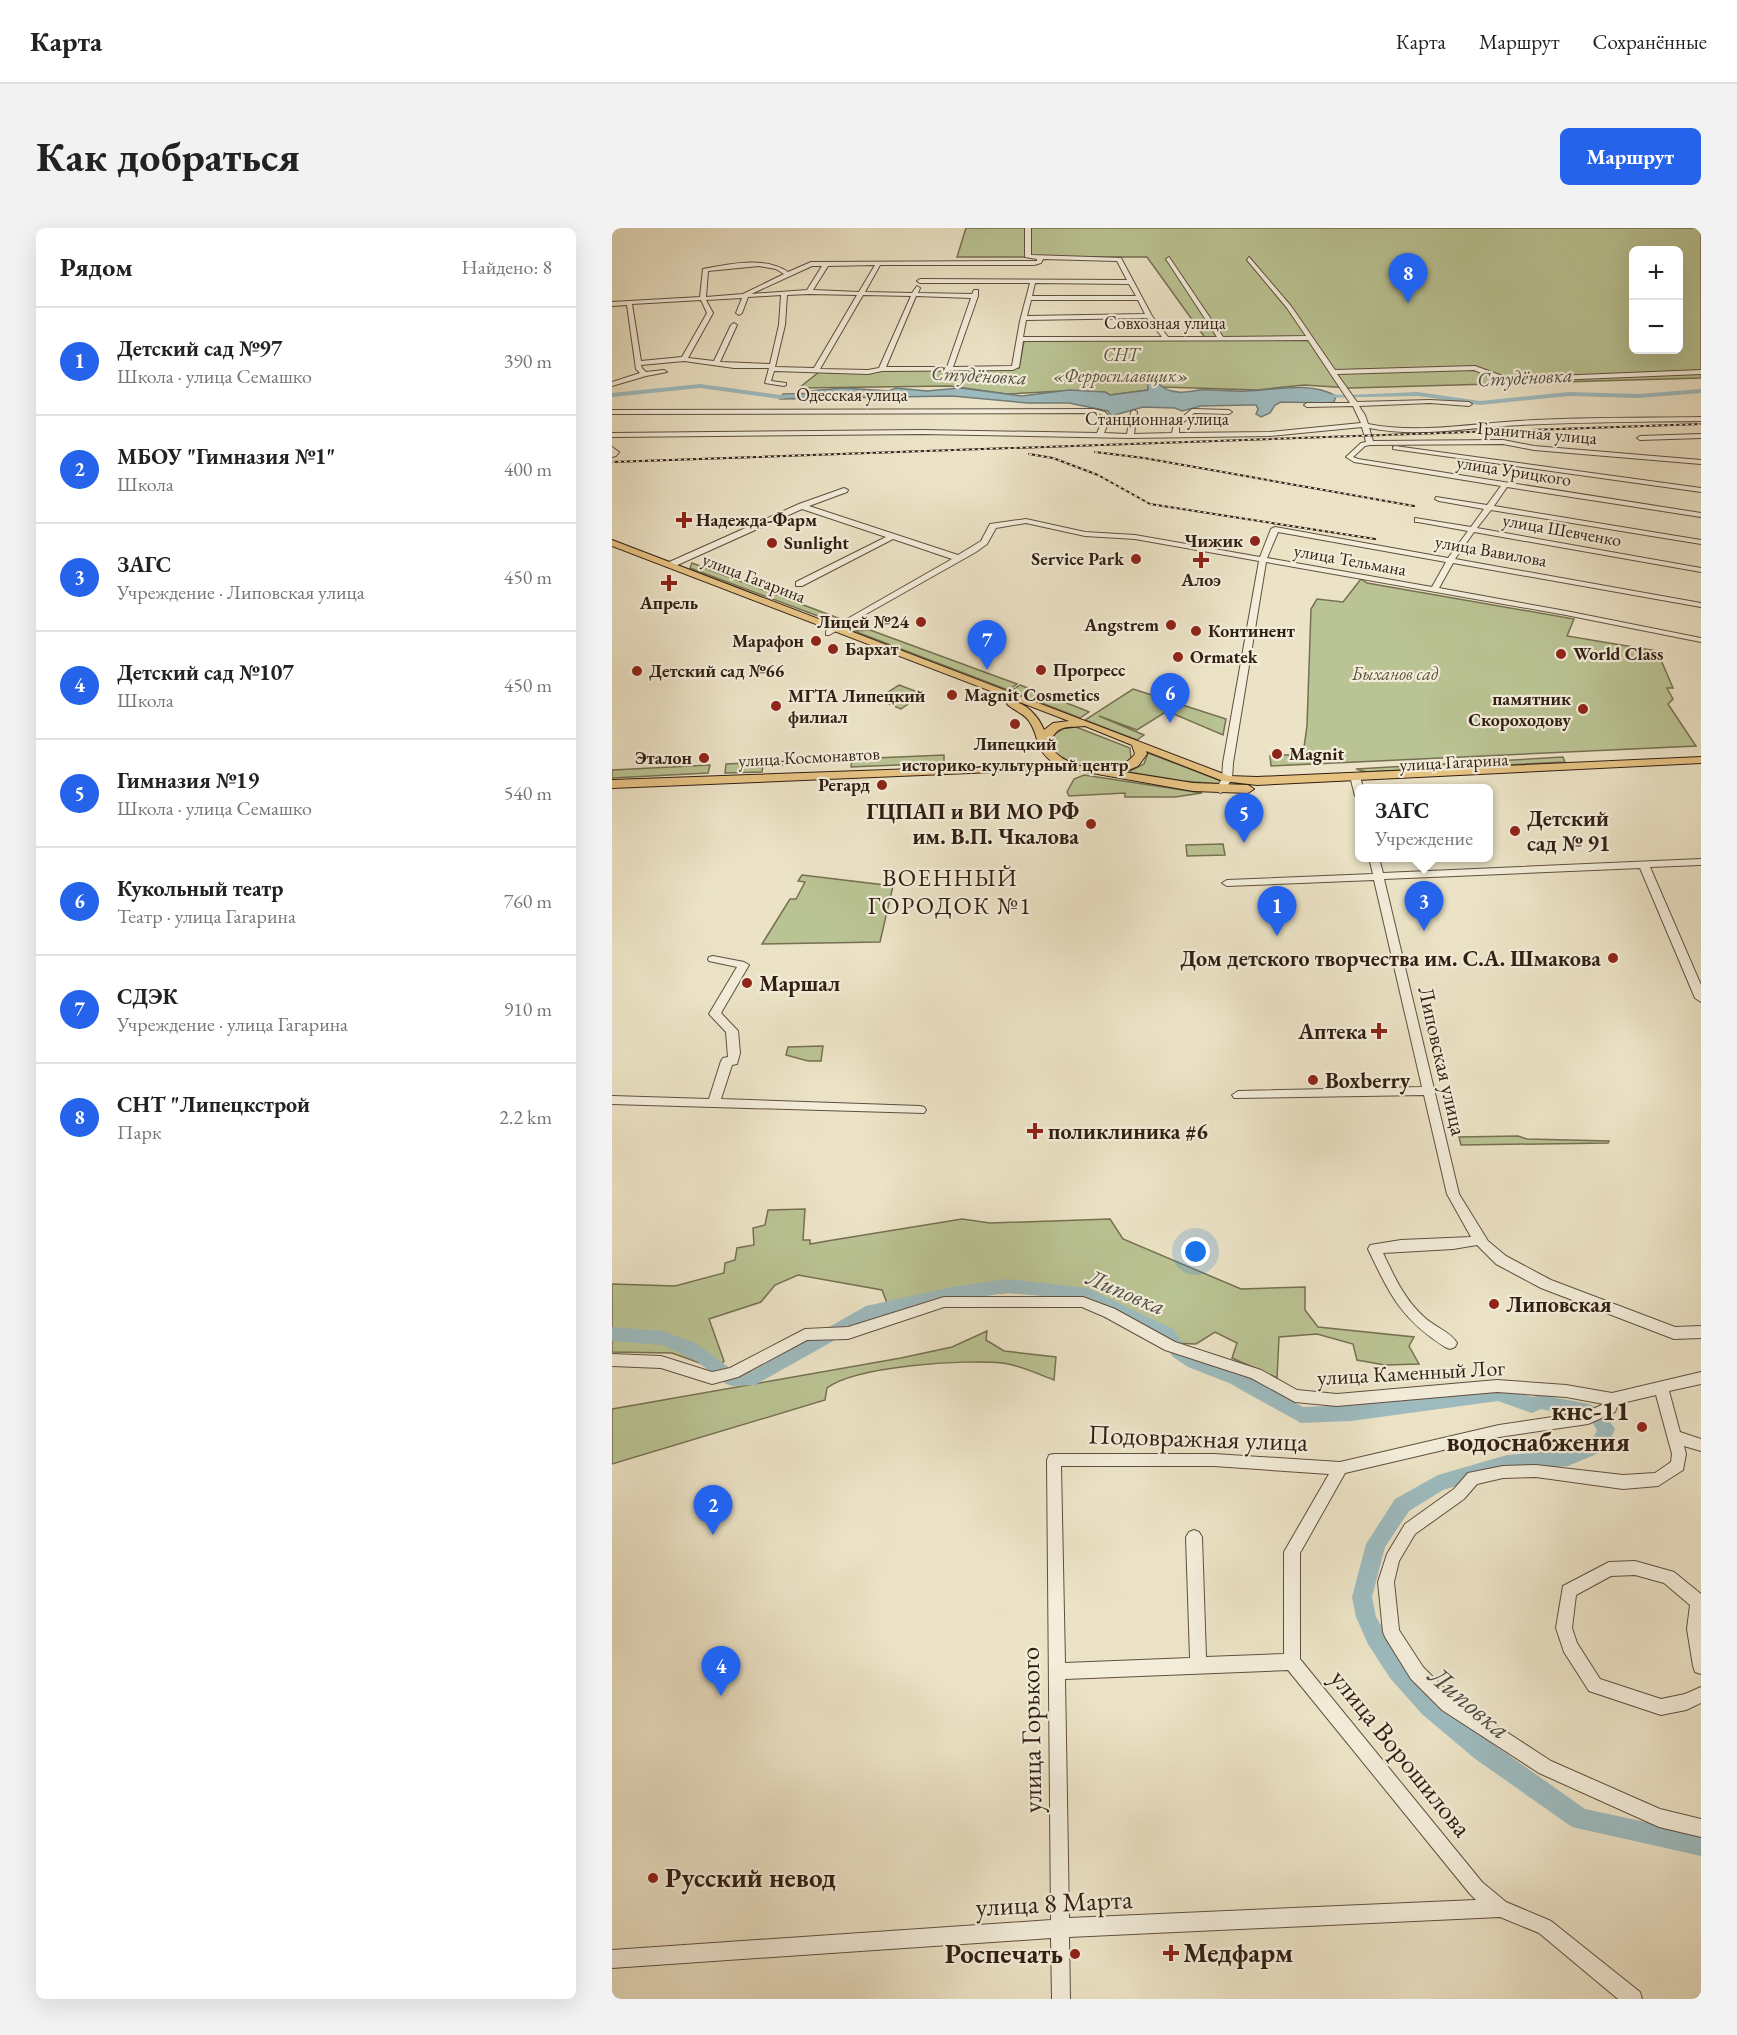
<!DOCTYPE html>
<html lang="ru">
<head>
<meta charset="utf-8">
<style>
	:root { --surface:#fff; --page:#f2f2f2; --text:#222; --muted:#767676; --line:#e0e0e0; --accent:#2563eb }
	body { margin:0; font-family:"EB Garamond",serif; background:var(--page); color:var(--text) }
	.controls { position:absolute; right:18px; top:18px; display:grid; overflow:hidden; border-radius:9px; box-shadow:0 6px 24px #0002 }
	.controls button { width:54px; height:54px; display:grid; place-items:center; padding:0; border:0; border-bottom:2px solid var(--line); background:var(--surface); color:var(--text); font:30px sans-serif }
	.you { position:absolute; left:584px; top:1024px; width:21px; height:21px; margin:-15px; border:4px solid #fff; border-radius:50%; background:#1a73e8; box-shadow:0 0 0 9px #1a73e833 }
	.badge { display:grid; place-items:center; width:39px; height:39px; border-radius:50%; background:var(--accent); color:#fff; font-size:20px; font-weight:700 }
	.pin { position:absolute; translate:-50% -50px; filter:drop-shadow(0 2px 3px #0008) }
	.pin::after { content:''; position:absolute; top:32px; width:21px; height:18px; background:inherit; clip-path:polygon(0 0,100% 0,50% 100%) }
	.popup { position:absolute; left:743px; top:556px; width:138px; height:78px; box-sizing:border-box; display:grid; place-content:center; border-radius:9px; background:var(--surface); filter:drop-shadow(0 2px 4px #0005); font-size:20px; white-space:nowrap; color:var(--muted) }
	.popup b { font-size:22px; color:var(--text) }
	.popup::after { content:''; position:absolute; left:50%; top:100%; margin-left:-12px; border:12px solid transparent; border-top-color:var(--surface) }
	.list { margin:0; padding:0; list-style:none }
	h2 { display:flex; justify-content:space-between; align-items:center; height:78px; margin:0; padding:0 24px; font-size:26px }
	h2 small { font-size:20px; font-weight:400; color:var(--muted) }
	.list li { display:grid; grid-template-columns:39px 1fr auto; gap:18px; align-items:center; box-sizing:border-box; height:108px; padding:0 24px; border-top:2px solid var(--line) }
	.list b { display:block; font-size:22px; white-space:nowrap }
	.list p { margin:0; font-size:20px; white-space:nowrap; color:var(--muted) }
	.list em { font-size:20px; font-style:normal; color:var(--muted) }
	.map { position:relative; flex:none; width:1089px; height:1771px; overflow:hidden; border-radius:9px }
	header { display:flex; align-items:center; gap:36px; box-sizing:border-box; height:84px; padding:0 30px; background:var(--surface); border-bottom:2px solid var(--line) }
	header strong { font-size:28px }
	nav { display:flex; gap:33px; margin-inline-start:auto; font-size:21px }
	.intro { display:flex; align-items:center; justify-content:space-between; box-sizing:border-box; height:144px; padding:0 36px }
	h1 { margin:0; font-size:42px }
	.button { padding:15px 27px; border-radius:9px; background:var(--accent); color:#fff; font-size:21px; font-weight:700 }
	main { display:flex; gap:36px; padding:0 36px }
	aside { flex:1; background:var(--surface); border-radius:9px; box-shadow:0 6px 24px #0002 }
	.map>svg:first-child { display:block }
</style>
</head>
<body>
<header>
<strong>Карта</strong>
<nav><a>Карта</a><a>Маршрут</a><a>Сохранённые</a></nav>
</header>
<div class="intro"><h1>Как добраться</h1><a class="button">Маршрут</a></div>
<main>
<aside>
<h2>Рядом<small>Найдено: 8</small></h2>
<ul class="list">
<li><span class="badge">1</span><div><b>Детский сад №97</b><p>Школа · улица Семашко</p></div><em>390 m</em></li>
<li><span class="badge">2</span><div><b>МБОУ &quot;Гимназия №1&quot;</b><p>Школа</p></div><em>400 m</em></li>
<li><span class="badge">3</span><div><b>ЗАГС</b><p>Учреждение · Липовская улица</p></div><em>450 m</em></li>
<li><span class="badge">4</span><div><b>Детский сад №107</b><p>Школа</p></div><em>450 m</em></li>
<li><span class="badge">5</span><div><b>Гимназия №19</b><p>Школа · улица Семашко</p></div><em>540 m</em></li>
<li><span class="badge">6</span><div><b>Кукольный театр</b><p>Театр · улица Гагарина</p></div><em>760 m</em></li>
<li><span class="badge">7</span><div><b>СДЭК</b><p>Учреждение · улица Гагарина</p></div><em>910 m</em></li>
<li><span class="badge">8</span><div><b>СНТ &quot;Липецкстрой</b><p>Парк</p></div><em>2.2 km</em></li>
</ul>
</aside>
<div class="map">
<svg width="1089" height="1771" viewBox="0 0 1089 1771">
	<rect width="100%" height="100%" fill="#ece3c6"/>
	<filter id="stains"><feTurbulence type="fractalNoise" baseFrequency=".00333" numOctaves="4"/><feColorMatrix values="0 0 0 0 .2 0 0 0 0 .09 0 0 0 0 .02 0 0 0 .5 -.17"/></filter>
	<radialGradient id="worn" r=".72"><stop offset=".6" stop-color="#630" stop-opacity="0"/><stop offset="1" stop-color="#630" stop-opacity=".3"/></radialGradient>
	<path fill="#bac393" stroke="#767052" stroke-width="1.5" fill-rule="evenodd" d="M354 0H1089V150L738 160 692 157 645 162 550 159 542 152 538 144 535 148 537 162 498 167 492 164 450 163 395 166 338 158 187 160 207 144 407 140 412 113 594 111 535 29H345ZM1022 22H1066V122H1022Z
		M80 335 234 393 206 388 78 340Z
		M749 351 755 355 962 391 955 408 1045 423 1061 460H1055L1061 471 1056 476 1084 518 659 538 658 528 691 526 695 498 699 381 705 371 731 374Z
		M258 402 405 456 396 462 242 403Z
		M287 457 311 466 289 481 265 471Z
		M408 457 470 481 477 484 468 490 399 463Z
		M521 461 614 491 611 507 555 483 525 502 487 488 532 507 525 512 473 492Z
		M464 499 518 520 519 531 508 538 490 540 453 533 437 521 441 507 452 500Z
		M536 525 612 554 608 556 571 553 516 544 532 536Z
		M332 527V535L239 539 240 531Z
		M951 529 953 534 754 544 744 541Z
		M180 533 179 537 151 538 150 544 113 545 114 536Z
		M98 537 96 545 0 550V542Z
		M472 547 590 565 563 569H513V565L457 568 455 564 462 551Z
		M611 616 613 627 575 628 574 617Z
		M190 647 281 658 268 714 150 716 178 671H184L193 654 186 653Z
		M211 818 209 833H196L174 827 176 819Z
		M906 908 915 911 997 913 996 915 849 917 847 909Z
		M193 981 191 1012H198V1016L215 1013 350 991 378 995 498 991 511 1011 629 1061 693 1059V1082L706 1099 802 1109 797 1118 807 1136 773 1137 745 1132 741 1116 705 1106 667 1109 665 1150 620 1130 625 1115 603 1104 584 1116 558 1115 450 1060 299 1072 279 1085 270 1062 186 1047 163 1057 149 1074 97 1091 112 1133 105 1141 60 1125 0 1124V1056L63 1058 112 1045 113 1035 123 1032 125 1020 142 1017 141 1000 153 997 156 982Z
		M375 1103 374 1112 392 1123 444 1129 442 1152C426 1146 407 1137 390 1135 352 1131 244 1138 215 1160L213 1172 0 1236V1181L289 1130 340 1119Z"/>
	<path fill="#9dbbbf" stroke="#727c7a" stroke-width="1.5" d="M535 148C547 152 548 163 566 164 574 165 581 163 588 162 603 161 620 164 634 163 665 162 697 153 724 168L722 174 717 175 669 174 663 177 658 185 649 189 644 186 646 181 644 177H638L589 178 570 183 563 180 531 179 499 188 496 183 457 175H416L340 168 168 171 171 166 212 165 196 163 232 160 277 163 284 160 315 163 348 160 410 168 457 162 493 164 498 167 536 162Z"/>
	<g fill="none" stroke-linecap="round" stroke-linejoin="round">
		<path fill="#9dbbbf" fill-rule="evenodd" d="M88 156 168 167 188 166 192 168 168 171 88 160 0 169V165Z
			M1089 161V165L1027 170 957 168 868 177 806 168 706 170 702 168 706 166 736 167 806 164 868 173 957 164 1027 166Z
			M394 1051 475 1060 561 1101 573 1119 588 1129 629 1145 691 1179 739 1177 886 1159 920 1169 929 1167 977 1176 983 1179 986 1184 993 1186 1003 1201 994 1222 956 1238 895 1243 831 1262 797 1283 773 1319 760 1369 764 1389 792 1436 824 1472 878 1514 973 1581 1089 1606V1628L960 1599 862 1530 810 1486 778 1450 756 1416 744 1389 740 1369 754 1316 783 1271 826 1247 895 1227 955 1222 981 1211 985 1202 978 1191 929 1181 920 1185 886 1173 739 1193 689 1195 617 1155 576 1139 561 1129 549 1111 467 1071 394 1065 340 1073 264 1089 143 1157 120 1158 114 1156 86 1134 51 1117 0 1113V1099L51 1103 85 1116 123 1144 140 1143 254 1078 340 1059Z"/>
		<g stroke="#604f3f" stroke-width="2">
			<path id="minor" d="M413 0H419V27L509 30 540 88 556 109H605L554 31 557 29 611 109 694 108 675 80 635 32 637 29 679 78 723 142 863 138 896 150 1089 142V146L896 154 886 152 862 142 725 146 745 174 818 172 857 174 860 176 857 178 818 175 747 178 753 187 756 196C806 206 856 196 906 193 967 189 1028 190 1089 189V193C1029 194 969 194 909 197 858 199 808 210 757 200L761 213 891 212 922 218 1089 232V236L922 222 891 216 758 217 753 218 741 229 746 231 1089 285V289L895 259 882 278 1089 312V316L879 282 865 300 1089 340V344L862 304 843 331 1089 375V379L841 335 827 360 954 383 1089 410V414L954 387 654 334 621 535 620 551 611 564 608 565 603 562 610 551 611 535 647 333 523 311 473 308 414 295 384 300 375 316 364 324 217 407H214V403L340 331 281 311 190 358H184V354L274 309 190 281 61 339H55V335L187 276 232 260 236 262 235 264 197 278 346 327 369 313 378 296 414 291 473 304 523 307 648 329 659 301 663 299 836 330 856 303 806 294H803V290L859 299 872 281 827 273 823 271 824 269 875 277 889 258 742 234 734 229 749 215 754 214 750 199 658 208 518 210 310 206 0 209V205L310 202 485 205 492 190 489 186 482 185 0 186V182L482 181 493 184 498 190 492 205 515 206 519 184 522 182 525 184 522 206 560 205 562 196 580 181 617 182 620 184 617 186 582 185 567 198V205L658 204 749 195 741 178 695 179 692 177 695 175H738L696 112 411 113 407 139 401 142 270 143 256 146 162 143 159 153 174 155V157L172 158 153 155 157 140H122L72 133 29 137 30 140 34 144 52 142 55 144 34 148 0 158V154L28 145 24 141 15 77 0 78V74L88 69 91 41C118 36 153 28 176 44L199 34 425 33V31L413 29ZM431 31 505 33 515 52 308 51 305 53 308 55H418L408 93 400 138 341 139 366 68V62H362L360 66 306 65 308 60 305 58 300 65 253 64 268 37H422L429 35ZM263 37 247 64 201 62 216 38ZM147 38 164 41 172 46 131 66 94 69 96 43ZM200 38H210L195 62 139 66ZM423 55 517 56 524 68H420ZM197 66 245 67 202 140 163 139 173 97 175 67ZM169 67 167 97 158 136 108 134 125 97 122 95 119 97 102 133 76 130 101 85 94 72 130 70 124 85 127 87 130 85 136 69ZM251 67 299 68 267 140 256 142 208 141ZM304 68 359 70 335 139H274ZM89 72 95 85 70 129 29 133 20 76ZM419 72H526L533 86 415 88ZM535 90 550 109H411L414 92ZM666 304 834 334 820 359 655 330Z
				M1089 206V210L1028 212 1025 210 1028 208Z
				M783 218 1089 260V264L781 221V219Z
				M0 219 7 224 4 228 0 229Z
				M743 545 748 548 751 560H748V571L743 568 738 548Z
				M757 630H767L771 645 1089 631V637L1038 639 1089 757V774L1083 770 1028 640 772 651 847 966 876 1013 894 1028 939 1052 1063 1099 1089 1098V1110L1062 1111 929 1060 884 1036 865 1017 841 1021 771 1025C782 1048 792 1071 812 1089 821 1098 839 1104 845 1115L843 1119 838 1121 833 1119C789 1091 778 1067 756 1021L758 1017 789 1012 859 1009 835 966 812 867 622 870 620 867 626 863 810 859 762 652 615 658 610 655 615 652 761 646Z
				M101 728 132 734 137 737 109 785 126 803 128 825 125 836 120 837 109 871 308 878 312 879 314 882 312 885 0 876V868L97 871 109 833 111 830 116 829 114 804 97 786 125 739 97 733 96 731 97 729Z
				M332 1069H471L503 1081 563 1114 649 1142 685 1162 725 1166 885 1152 954 1157 1000 1165 1089 1144V1156L1057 1163 1068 1204 1089 1211V1223L1072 1218 1074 1226 1071 1242 1046 1258 1011 1261 924 1249 891 1250 865 1256 852 1271 803 1306 787 1333 782 1354 787 1402 811 1439 842 1470 939 1533 1048 1581 1089 1591V1609L1047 1599 927 1545 830 1482 799 1451 773 1409 771 1404 766 1354 775 1326 793 1296 842 1261 856 1245 891 1238 924 1237 1011 1247 1043 1245 1059 1234 1060 1226 1044 1167 1006 1176 1003 1184 976 1196 887 1209 733 1245 688 1325V1431L870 1654 894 1674 939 1693 1028 1764 1030 1771H1006L927 1705 888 1689 457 1709 458 1771H440L439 1710 0 1740V1722L439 1692 435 1232 437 1227 442 1226H602L728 1234 887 1197 974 1184 992 1176 954 1169 885 1164 725 1178 683 1174 639 1150 553 1122 493 1089 470 1079H332L236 1111 195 1112 126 1149 100 1156 49 1140 0 1138V1126L49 1128 100 1144 118 1140 193 1101 236 1099ZM449 1238H602L717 1246 672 1324V1426L594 1429 590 1309 587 1304 582 1302 577 1304 574 1309 578 1430 453 1435ZM676 1442 858 1666 864 1672 457 1690 453 1451Z
				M1023 1333 1062 1344 1089 1366V1446L1083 1444 1081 1438 1075 1401 1078 1377 1052 1355 1023 1347 999 1348 964 1367 960 1400 965 1415 988 1451 1049 1471 1073 1466 1089 1459V1475L1074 1482 1049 1487 977 1463 952 1424 944 1400 951 1358 997 1334Z"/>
		</g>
		<g stroke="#311e12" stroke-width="2">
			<path id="major" d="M0 312 617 548 645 549 1089 529V535L645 557 611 553 534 523 535 526 526 538 512 544 581 555 636 557 642 561 636 565 581 563 457 541 0 560V552L443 536C421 520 429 511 417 493 413 486 401 482 395 476L396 474C412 471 427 489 432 502L441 495 457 493 0 318ZM473 498 520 517 523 526C504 551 453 542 437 517 445 496 452 500 473 498Z"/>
		</g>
		<use href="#minor" fill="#f3edda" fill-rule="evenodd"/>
		<use href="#major" fill="#e6c283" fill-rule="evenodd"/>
		<g stroke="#311e12" stroke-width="2">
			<path id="rail" d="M483 224 532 230 802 278
				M417 226 441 230 486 247 538 276 763 311
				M0 234 1089 196"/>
		</g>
		<use href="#rail" stroke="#f3edda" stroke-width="1.5" stroke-dasharray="3" stroke-linecap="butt"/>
	</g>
	<g fill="#8f2418" stroke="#f3edda" stroke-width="2">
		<path d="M69 283h6v6h6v6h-6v6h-6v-6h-6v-6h6z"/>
		<circle cx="643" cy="313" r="6"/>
		<circle cx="160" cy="315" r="6"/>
		<circle cx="524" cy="331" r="6"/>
		<path d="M586 323h6v6h6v6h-6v6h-6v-6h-6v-6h6z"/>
		<path d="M54 346h6v6h6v6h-6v6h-6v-6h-6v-6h6z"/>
		<circle cx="309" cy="394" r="6"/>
		<circle cx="559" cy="397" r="6"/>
		<circle cx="584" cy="403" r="6"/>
		<circle cx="204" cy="413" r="6"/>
		<circle cx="221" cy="421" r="6"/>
		<circle cx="949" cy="426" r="6"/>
		<circle cx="566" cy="429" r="6"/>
		<circle cx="429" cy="442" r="6"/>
		<circle cx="25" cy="443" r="6"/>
		<circle cx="340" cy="467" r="6"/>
		<circle cx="164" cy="478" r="6"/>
		<circle cx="971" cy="481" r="6"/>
		<circle cx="403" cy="496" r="6"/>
		<circle cx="665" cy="526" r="6"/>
		<circle cx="92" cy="530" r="6"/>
		<circle cx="270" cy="557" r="6"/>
		<circle cx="479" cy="596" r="6"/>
		<circle cx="903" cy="603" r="6"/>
		<circle cx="1001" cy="730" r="6"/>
		<circle cx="135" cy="755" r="6"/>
		<path d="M764 794h6v6h6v6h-6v6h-6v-6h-6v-6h6z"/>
		<circle cx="701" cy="852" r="6"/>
		<path d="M420 894h6v6h6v6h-6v6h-6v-6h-6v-6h6z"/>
		<circle cx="882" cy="1076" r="6"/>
		<circle cx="1030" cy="1199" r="6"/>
		<circle cx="41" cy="1650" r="6"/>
		<path d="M556 1716h6v6h6v6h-6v6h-6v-6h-6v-6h6z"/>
		<circle cx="463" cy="1726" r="6"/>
	</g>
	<g text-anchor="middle" stroke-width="4.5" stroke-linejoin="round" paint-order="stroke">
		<g font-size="18" fill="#311e12" stroke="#f3edda">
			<text x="553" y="101">Совхозная улица</text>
			<text x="240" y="173">Одесская улица</text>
			<text x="545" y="197">Станционная улица</text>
			<text transform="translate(925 205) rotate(5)" y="6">Гранитная улица</text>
			<text transform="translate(902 243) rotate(9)" y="6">улица Урицкого</text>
			<text transform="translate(950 302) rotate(10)" y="6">улица Шевченко</text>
			<text transform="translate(879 323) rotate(10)" y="6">улица Вавилова</text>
			<text transform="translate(738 332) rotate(10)" y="6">улица Тельмана</text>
			<text transform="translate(142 350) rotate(21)" y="6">улица Гагарина</text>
			<text transform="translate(197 529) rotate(-3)" y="6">улица Космонавтов</text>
			<text transform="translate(842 534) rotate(-3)" y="6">улица Гагарина</text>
		</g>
		<g font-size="18" font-style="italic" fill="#5a5039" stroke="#f3edda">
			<text x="509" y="133">СНТ<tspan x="509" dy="21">«Ферросплавщик»</tspan></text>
			<text x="783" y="452">Быханов сад</text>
		</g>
		<g font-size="18" font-weight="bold" fill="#311e12" stroke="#f3edda" text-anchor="start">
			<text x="84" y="298">Надежда-Фарм</text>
			<text x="631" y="319" text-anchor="end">Чижик</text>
			<text x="172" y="321">Sunlight</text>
			<text x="512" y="337" text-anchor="end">Service Park</text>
			<text x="589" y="358" text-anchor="middle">Алоэ</text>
			<text x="57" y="381" text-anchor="middle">Апрель</text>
			<text x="297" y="400" text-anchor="end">Лицей №24</text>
			<text x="547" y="403" text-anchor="end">Angstrem</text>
			<text x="596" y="409">Континент</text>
			<text x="192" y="419" text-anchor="end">Марафон</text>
			<text x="233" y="427">Бархат</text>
			<text x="961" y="432">World Class</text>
			<text x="578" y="435">Ormatek</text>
			<text x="441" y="448">Прогресс</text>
			<text x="37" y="449">Детский сад №66</text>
			<text x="352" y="473">Magnit Cosmetics</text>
			<text x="176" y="474">МГТА Липецкий<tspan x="176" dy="21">филиал</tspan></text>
			<text x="959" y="477" text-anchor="end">памятник<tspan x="959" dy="21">Скороходову</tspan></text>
			<text x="403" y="522" text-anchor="middle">Липецкий<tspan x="403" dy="21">историко-культурный центр</tspan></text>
			<text x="677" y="532">Magnit</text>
			<text x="80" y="536" text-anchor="end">Эталон</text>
			<text x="258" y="563" text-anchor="end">Регард</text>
		</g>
		<g font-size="20" font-style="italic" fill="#514d46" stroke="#f3edda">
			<text transform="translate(367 147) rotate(3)" y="7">Студёновка</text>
			<text transform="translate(913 149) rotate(-3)" y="7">Студёновка</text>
		</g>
		<g font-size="22" font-weight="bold" fill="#311e12" stroke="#f3edda" text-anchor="start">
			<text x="467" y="591" text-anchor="end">ГЦПАП и ВИ МО РФ<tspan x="467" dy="25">им. В.П. Чкалова</tspan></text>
			<text x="915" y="598">Детский<tspan x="915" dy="25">сад № 91</tspan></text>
			<text x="989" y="738" text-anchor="end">Дом детского творчества им. С.А. Шмакова</text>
			<text x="147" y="763">Маршал</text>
			<text x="755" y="811" text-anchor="end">Аптека</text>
			<text x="713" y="860">Boxberry</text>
			<text x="436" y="911">поликлиника #6</text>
			<text x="894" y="1084">Липовская</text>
		</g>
		<g font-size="22" fill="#311e12" stroke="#f3edda">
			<text transform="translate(831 833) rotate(77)" y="8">Липовская улица</text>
			<text transform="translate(799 1144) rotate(-3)" y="8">улица Каменный Лог</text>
		</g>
		<g font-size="24" letter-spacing="1.5" fill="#311e12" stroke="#f3edda">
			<text x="338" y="658">ВОЕННЫЙ<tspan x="338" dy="28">ГОРОДОК №1</tspan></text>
		</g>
		<g font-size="24" font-style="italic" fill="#514d46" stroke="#f3edda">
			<text transform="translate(514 1064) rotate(23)" y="8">Липовка</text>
		</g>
		<g font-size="27" font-weight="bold" fill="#311e12" stroke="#f3edda" text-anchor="end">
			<text x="1018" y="1192">кнс-11<tspan x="1018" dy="31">водоснабжения</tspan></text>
			<text x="53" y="1659" text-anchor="start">Русский невод</text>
			<text x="571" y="1734" text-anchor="start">Медфарм</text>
			<text x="451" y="1735">Роспечать</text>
		</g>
		<g font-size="27" fill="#311e12" stroke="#f3edda">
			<text transform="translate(586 1210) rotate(2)" y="9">Подовражная улица</text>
			<text transform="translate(419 1502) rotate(-91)" y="9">улица Горького</text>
			<text transform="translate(789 1525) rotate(51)" y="9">улица Ворошилова</text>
			<text transform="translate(442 1675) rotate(-3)" y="9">улица 8 Марта</text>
		</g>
		<g font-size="28" font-style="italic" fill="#514d46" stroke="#f3edda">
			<text transform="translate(858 1474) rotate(40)" y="10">Липовка</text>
		</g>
	</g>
	<rect width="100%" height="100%" filter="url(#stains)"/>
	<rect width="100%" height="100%" fill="url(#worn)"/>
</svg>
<div class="controls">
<button>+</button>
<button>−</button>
</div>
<div class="you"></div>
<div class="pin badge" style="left:665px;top:708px">1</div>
<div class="pin badge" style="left:101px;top:1307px">2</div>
<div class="pin badge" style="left:812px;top:703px">3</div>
<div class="popup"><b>ЗАГС</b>Учреждение</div>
<div class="pin badge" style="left:109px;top:1468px">4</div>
<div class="pin badge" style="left:632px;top:615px">5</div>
<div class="pin badge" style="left:558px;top:495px">6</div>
<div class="pin badge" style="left:375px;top:442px">7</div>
<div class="pin badge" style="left:796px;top:75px">8</div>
</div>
</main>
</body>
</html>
